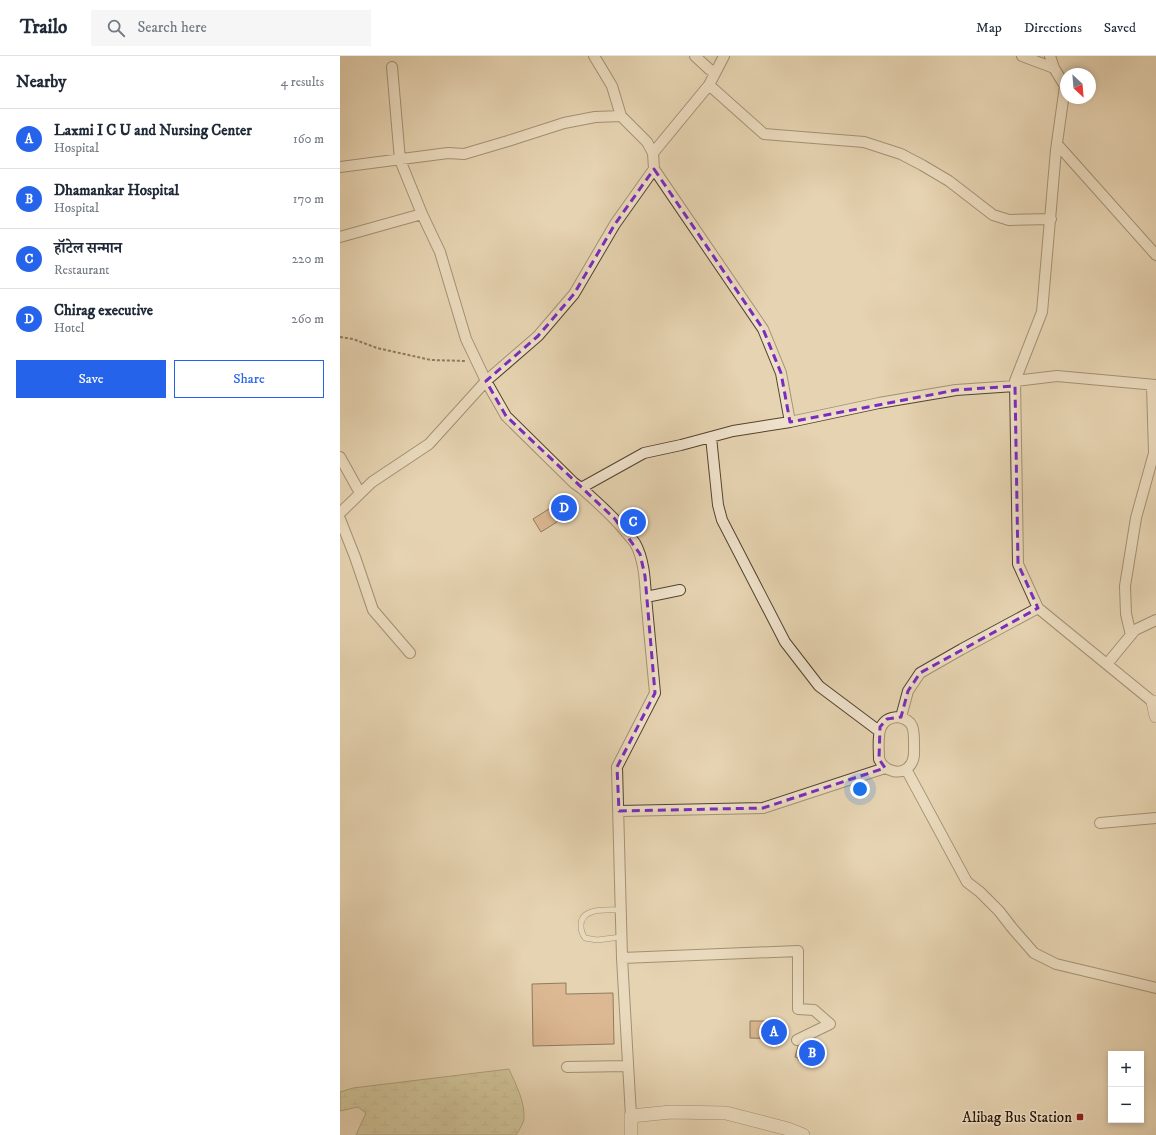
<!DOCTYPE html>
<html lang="en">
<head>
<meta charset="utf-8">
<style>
	:root { --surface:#fff; --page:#f6f6f7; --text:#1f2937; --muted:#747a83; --line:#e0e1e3; --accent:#2563eb }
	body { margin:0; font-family:"IM FELL DW Pica","Noto Serif Devanagari",serif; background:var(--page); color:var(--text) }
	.controls { position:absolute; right:12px; bottom:12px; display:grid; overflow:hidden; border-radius:0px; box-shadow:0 2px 6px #0003 }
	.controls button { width:36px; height:36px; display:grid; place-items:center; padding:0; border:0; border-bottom:1px solid var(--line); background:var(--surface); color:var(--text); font:20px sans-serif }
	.compass { position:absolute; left:720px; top:12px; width:36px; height:36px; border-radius:50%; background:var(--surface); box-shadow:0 2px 6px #0003; rotate:154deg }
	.you { position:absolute; left:520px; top:733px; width:14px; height:14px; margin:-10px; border:3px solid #fff; border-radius:50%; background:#1a73e8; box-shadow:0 0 0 6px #1a73e833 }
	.badge { display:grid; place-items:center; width:26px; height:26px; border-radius:50%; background:var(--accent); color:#fff; font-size:13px; font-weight:700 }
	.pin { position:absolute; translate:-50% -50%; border:2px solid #fff; box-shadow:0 1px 4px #0006 }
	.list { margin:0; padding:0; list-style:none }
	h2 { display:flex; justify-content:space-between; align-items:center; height:52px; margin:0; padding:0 16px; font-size:17px }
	h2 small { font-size:13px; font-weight:400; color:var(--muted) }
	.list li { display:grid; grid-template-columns:26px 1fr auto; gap:12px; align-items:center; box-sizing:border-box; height:60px; padding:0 16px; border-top:1px solid var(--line) }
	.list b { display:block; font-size:15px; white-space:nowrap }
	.list p { margin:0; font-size:13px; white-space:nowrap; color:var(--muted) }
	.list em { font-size:13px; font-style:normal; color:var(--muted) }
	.actions { display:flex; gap:8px; padding:12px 16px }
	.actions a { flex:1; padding:9px 0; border:1px solid var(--accent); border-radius:0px; text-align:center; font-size:14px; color:var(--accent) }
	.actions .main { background:var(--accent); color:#fff }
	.icon { flex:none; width:22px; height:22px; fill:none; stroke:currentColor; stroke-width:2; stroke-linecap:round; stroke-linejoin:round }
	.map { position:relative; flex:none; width:816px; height:1079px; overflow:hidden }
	header { display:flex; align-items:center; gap:24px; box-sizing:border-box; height:56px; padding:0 20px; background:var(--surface); border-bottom:1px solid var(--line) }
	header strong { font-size:19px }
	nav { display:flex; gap:22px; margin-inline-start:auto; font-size:14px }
	.search { width:280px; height:36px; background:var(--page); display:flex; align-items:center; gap:10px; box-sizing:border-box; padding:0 14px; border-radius:0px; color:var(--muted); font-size:15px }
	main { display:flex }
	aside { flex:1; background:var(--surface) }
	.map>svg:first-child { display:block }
</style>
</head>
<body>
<header>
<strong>Trailo</strong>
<div class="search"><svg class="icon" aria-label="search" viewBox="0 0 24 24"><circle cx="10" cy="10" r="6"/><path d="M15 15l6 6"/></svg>Search here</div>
<nav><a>Map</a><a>Directions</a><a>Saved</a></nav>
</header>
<main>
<aside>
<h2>Nearby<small>4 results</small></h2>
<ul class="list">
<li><span class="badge">A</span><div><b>Laxmi I C U and Nursing Center</b><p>Hospital</p></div><em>160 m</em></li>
<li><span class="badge">B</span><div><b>Dhamankar Hospital</b><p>Hospital</p></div><em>170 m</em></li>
<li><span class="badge">C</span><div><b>हॉटेल सन्मान</b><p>Restaurant</p></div><em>220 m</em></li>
<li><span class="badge">D</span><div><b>Chirag executive</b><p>Hotel</p></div><em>260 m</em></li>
</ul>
<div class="actions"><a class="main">Save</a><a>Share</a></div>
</aside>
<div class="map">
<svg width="816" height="1079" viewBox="0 0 816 1079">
	<defs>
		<pattern id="wetland-marsh" width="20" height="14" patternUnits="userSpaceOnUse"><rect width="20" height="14" fill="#bcba87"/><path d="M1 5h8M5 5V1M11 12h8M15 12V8" fill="none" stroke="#a19f73"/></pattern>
	</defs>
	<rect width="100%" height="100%" fill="#e6d3b1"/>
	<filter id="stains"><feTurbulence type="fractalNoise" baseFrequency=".005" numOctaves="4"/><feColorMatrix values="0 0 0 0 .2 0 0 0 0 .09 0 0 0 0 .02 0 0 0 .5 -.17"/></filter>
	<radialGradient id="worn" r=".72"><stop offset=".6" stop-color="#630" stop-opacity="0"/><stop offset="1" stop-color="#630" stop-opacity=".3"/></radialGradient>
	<path fill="url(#wetland-marsh)" stroke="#706644" d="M169 1013C175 1027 185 1045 184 1062 184 1067 179 1074 176 1079H16L26 1057 18 1051 0 1055V1036L13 1032Z"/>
	<path fill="#d1986f" stroke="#241200" d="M231 439 239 452 201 476 193 463Z
		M292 453 307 471 294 482 279 464Z
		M226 927V938L273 937 274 988 193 990 192 928Z
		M410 965H440V983L410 982Z
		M466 984 472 986 471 989 485 992 482 1006 474 1005V1007L467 1006 468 1004 463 1003V1005L458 1004V1002L455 1001 459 987 465 988Z"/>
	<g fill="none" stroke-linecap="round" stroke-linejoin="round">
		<g stroke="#54422c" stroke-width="6">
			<path id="service" d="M281 854C268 854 240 851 241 870 241 875 242 878 245 882L257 884 281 881"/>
		</g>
		<g stroke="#54422c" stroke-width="12">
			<path id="minor" d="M254 0 272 30 281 60
				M355 0 369 13 375 17
				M384 0 369 29 424 78 524 86 561 98 582 109 609 125 653 159 669 164 711 163
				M682 0 714 12 725 30 716 94 702 256 675 325 678 508 698 552 813 646H816
				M710 0 714 12
				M717 88 816 199
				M313 97 369 29
				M0 111 108 97 124 98 168 85 224 67 255 61 281 60 307 86 313 97 314 113 423 273 441 317 450 366
				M314 113 275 168 234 238 198 280 146 325 166 360 234 427 241 432 304 397 341 389 393 375 450 366 539 347 616 334 675 330
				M0 181 82 158
				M675 325 717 320 816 329
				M371 381 378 449 382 464 445 586 479 630 539 675
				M0 401 20 437
				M241 432C257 446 272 459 285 475 288 479 292 483 295 487 304 503 305 524 306 541
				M0 457 32 426 89 388 146 325 126 283 100 196 82 158 60 104 52 11
				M0 463 15 501 33 554 70 597
				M791 579 786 558 785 530 796 462 814 397 812 329
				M767 608 795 574 816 564
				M558 661C575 664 574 675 574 689 574 696 575 702 571 708 563 721 544 716 539 703 539 686 534 662 558 661Z
				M561 661 568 635 580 617 622 593 698 552
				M566 713 627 826 640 836 659 855 673 873 694 897 716 908 816 932
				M279 755 423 752 545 712
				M760 767 816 762
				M282 902 458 895V953L474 954 490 968 457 984
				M227 1011 288 1010
				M291 1060 282 902 277 711 315 637 306 541 340 534"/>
		</g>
		<g stroke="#54422c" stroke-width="14">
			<path id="tertiary" d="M813 646 816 660
				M291 1079V1060L331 1056 386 1057 448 1073 463 1079"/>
		</g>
		<path stroke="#241200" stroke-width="2" stroke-dasharray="3 2" stroke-linecap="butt" d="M0 281 13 283 37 292 91 304 126 305"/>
		<use href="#service" stroke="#efe2cc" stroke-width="5"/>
		<use href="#minor" stroke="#efe2cc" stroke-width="10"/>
		<use href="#tertiary" stroke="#efe2cc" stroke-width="13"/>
	</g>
	<path d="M0 0H816V1079H0ZM314 113 423 273 441 317 450 366 616 334 675 330 678 508 698 552 580 617 568 635 561 661 547 663 540 671 539 703 545 712 423 752 279 755 277 711 315 637 305 520 300 498 275 463 166 360 146 325 198 280 234 238 275 168Z" fill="#e6d3b1" fill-opacity=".55" fill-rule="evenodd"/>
	<path fill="none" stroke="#7b2cbf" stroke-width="3" stroke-dasharray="8 5" stroke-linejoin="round" d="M314 113 423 273 441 317 450 366 616 334 675 330 678 508 698 552 580 617 568 635 561 661 547 663 540 671 539 703 545 712 423 752 279 755 277 711 315 637 305 520 300 498 275 463 166 360 146 325 198 280 234 238 275 168Z"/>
	<rect fill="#8f2418" stroke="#efe2cc" stroke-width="1.5" x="736" y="1057" width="8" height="8" rx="2"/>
	<g text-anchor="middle" stroke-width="3" stroke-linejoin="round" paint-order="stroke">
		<g font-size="15" fill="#241200" stroke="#efe2cc" text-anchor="end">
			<text x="732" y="1066">Alibag Bus Station</text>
		</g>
	</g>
	<rect width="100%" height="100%" filter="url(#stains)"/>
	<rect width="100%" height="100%" fill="url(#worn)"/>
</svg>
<div class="controls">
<button>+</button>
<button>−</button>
</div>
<svg class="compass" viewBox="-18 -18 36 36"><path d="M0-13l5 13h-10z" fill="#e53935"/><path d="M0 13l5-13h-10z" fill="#747a83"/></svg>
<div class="you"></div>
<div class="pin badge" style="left:434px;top:976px">A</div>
<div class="pin badge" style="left:472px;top:997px">B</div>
<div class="pin badge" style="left:293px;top:466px">C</div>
<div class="pin badge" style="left:224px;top:452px">D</div>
</div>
</main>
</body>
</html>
